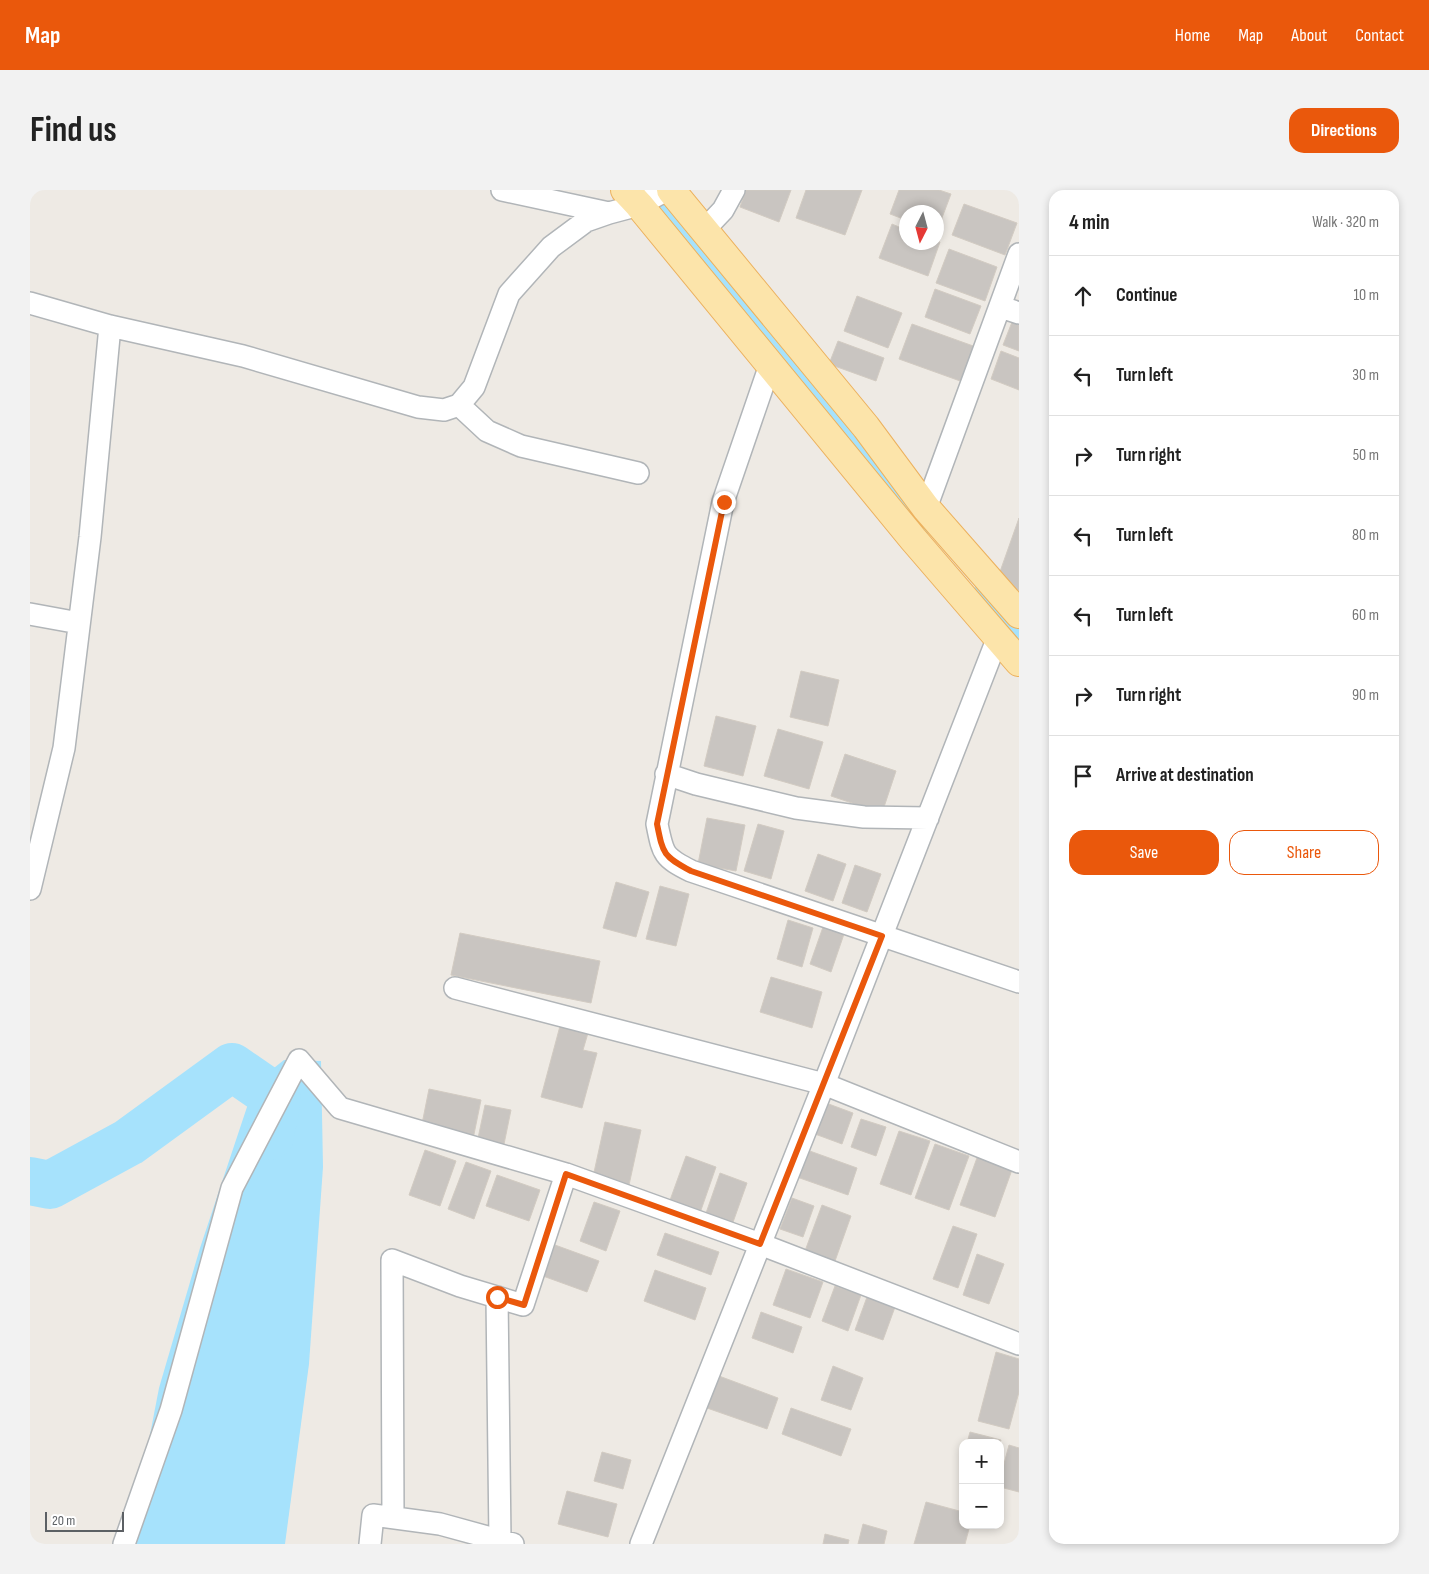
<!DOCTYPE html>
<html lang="en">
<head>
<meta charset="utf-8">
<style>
	:root { --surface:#fff; --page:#f2f2f2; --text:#222; --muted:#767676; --line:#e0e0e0; --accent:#ea580c }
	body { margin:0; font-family:"Sofia Sans Condensed",sans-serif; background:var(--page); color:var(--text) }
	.controls { position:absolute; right:15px; bottom:15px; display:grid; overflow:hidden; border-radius:10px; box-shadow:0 2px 8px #0003 }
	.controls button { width:45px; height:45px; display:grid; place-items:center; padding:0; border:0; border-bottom:1px solid var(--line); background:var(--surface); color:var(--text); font:25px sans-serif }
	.compass { position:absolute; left:869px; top:15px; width:45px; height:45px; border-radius:50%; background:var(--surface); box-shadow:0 2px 8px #0003; rotate:186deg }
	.scale { position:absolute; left:15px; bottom:12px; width:79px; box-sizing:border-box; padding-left:5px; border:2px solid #5c6064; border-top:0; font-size:14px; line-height:18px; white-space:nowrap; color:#5c6064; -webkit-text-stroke:4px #fff; paint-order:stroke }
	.stop { position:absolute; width:15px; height:15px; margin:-11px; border:4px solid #ea580c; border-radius:50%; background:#fff }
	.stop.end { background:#ea580c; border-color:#fff; box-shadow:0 1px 5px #0008 }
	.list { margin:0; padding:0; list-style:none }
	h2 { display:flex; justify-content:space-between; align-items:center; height:65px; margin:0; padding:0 20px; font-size:21px }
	h2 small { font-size:16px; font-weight:400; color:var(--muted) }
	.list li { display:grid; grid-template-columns:32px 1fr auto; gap:15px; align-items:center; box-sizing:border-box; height:80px; padding:0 20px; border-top:1px solid var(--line) }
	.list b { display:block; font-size:19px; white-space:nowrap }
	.list em { font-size:16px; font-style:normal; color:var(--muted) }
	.actions { display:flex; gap:10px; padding:15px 20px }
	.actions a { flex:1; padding:11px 0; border:1px solid var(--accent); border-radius:15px; text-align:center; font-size:18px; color:var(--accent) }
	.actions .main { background:var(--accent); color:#fff }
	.icon { flex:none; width:28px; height:28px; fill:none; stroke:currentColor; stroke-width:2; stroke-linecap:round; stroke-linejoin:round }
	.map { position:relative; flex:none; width:989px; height:1354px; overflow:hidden; border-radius:15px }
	header { display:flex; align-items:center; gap:30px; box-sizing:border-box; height:70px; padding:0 25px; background:var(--accent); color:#fff }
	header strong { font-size:24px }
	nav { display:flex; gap:28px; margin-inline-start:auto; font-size:18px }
	.intro { display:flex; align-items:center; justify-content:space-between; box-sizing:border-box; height:120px; padding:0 30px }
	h1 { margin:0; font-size:35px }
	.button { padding:12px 22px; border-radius:15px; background:var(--accent); color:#fff; font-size:18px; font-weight:700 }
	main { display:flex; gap:30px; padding:0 30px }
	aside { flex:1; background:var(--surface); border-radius:15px; box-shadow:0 2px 8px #0003 }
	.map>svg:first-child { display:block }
</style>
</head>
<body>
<header>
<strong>Map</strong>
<nav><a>Home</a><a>Map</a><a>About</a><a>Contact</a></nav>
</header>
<div class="intro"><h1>Find us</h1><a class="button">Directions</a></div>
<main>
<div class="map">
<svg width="989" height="1354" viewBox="0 0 989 1354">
	<rect width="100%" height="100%" fill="#eeeae4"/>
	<path fill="#a6e2fc" d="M254 870 291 871 293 977 279 1174 255 1354H99L129 1198 170 1058 225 893Z"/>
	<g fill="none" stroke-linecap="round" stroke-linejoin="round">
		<path stroke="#a6e2fc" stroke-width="28" d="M618 0 710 104 804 229 892 331
			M956 406 989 444"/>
		<path stroke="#a6e2fc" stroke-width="48" d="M0 991 20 995 99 952 202 877 247 908 240 946"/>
	</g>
	<path fill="#c9c5c1" stroke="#d2cbc2" d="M716 0H761L749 32 710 17Z
		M776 0H832L815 45 766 28Z
		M869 0H909L921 4 907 41 906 22H876V30L860 24Z
		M934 14 987 33 975 65 922 45Z
		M862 34 876 40V52H906V51L910 52 898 86 849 68Z
		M919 59 967 77 955 111 906 93Z
		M905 99 951 116 940 144 895 127Z
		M827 106 872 123 858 158 814 141Z
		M984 127 989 129V161L973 155Z
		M882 134 946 157 933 192 869 169Z
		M808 151 854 168 846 191 799 174Z
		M971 161 989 168V200L961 189Z
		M989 328V401L966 393Z
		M771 481 809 490 798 536 760 527Z
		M686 526 726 536 713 586 674 576Z
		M748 539 793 552 779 599 734 586Z
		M815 564 866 581 852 623 801 606Z
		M677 628 715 635 706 681 668 674Z
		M728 634 754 641 741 689 714 681Z
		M788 664 816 674 803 711 775 701Z
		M825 675 851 684 837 722 812 713Z
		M586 692 619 702 606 747 573 738Z
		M630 696 659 704 646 756 616 749Z
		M758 730 783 738 772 777 747 769Z
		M793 737 814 744 801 782 780 774Z
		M430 743 570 771 561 813 421 785Z
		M741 787 792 802 782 838 730 822Z
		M530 836 558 843 553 860 567 863 552 918 511 907Z
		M399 899 451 910 443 949 391 939Z
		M796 913 823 923 812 954 785 944Z
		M455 915 481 920 473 959 447 953Z
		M831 929 856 937 846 966 821 957Z
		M575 932 611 940 599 995 563 987Z
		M869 941 900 951 881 1005 850 994Z
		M905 954 939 966 919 1020 885 1008Z
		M395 960 426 971 410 1016 379 1005Z
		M777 960 827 978 818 1005 767 987Z
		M948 965 983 977 965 1027 930 1015Z
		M656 966 686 977 670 1023 639 1013Z
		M436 972 461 981 444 1029 418 1019Z
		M690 983 717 993 702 1035 675 1026Z
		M467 985 510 1000 499 1031 456 1016Z
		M762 1008 784 1016 773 1047 750 1039Z
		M564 1012 590 1021 576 1061 550 1051Z
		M792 1015 821 1026 805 1071 775 1061Z
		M923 1036 947 1044 928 1098 903 1089Z
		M635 1043 689 1062 681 1085 627 1065Z
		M525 1055 569 1071 557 1102 513 1086Z
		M947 1064 974 1074 959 1114 933 1105Z
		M756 1079 793 1092 780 1128 743 1115Z
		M625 1080 676 1098 665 1130 614 1111Z
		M805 1096 831 1105 818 1141 792 1131Z
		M837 1107 865 1117 853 1150 825 1140Z
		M731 1122 772 1137 763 1163 722 1148Z
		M966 1162 989 1169V1202L979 1239 948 1231Z
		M803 1176 833 1188 821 1220 791 1210Z
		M689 1186 748 1208 737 1239 677 1218Z
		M761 1218 821 1239 811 1266 752 1244Z
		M940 1242 971 1250 970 1253H937Z
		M979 1255 989 1258V1302L970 1297V1289Z
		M572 1262 601 1270 593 1299 564 1291Z
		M537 1301 587 1314 578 1347 528 1334Z
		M896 1312 933 1322V1335H940L935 1354H884Z
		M833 1334 857 1341 854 1354H828Z
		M795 1344 819 1350 818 1354H793Z"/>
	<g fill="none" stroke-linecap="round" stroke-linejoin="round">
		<g stroke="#b1b5b8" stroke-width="24">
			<path id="street" d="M472 0 579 23 609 15 637 0
				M675 39 693 20 704 0
				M0 113 80 136 213 166 388 217 414 220 429 215 444 197 479 104 521 57 556 31 579 23
				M971 117 989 123
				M740 175 693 312 627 634C633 664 633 667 661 681L989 792
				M429 215 457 241 491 256 608 283
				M896 318 989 64
				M0 424 49 433
				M636 584 666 594 766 618 834 627 898 628
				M0 699 34 558 60 347 80 136
				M425 798 794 894 989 972
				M467 1107 470 1351
				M363 1327 362 1070 430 1096 493 1115 536 984
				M94 1354 141 1220 202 998 269 870 310 918 536 984 730 1054 989 1154
				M340 1354 343 1325 410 1334 483 1354
				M611 1354 794 894 968 447"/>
		</g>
		<g stroke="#ecb15e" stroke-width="30">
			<path id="primary" d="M595 0 609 15 883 349 989 472
				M641 0 836 237 896 318 989 424"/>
		</g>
		<use href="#street" stroke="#fff" stroke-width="21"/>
		<use href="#primary" stroke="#fce4aa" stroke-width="28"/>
	</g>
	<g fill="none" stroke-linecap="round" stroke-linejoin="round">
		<path stroke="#ea580c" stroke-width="6" d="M467 1107 494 1115 536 984 730 1054 852 746 661 681C633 666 633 664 627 634L694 312"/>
	</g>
</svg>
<div class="controls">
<button>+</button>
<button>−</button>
</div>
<svg class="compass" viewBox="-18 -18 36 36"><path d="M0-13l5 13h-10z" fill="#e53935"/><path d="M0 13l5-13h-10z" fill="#767676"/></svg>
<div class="scale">20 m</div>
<div class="stop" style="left:467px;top:1107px"></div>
<div class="stop end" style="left:694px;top:312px"></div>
</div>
<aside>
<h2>4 min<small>Walk · 320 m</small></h2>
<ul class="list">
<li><svg class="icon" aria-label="ahead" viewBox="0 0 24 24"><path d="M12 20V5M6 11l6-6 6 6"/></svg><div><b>Continue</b></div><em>10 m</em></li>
<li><svg class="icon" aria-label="left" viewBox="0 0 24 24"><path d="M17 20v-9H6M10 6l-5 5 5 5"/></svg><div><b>Turn left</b></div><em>30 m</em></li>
<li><svg class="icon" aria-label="right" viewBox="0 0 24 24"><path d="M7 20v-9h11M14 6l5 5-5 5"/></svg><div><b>Turn right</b></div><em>50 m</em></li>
<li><svg class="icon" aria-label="left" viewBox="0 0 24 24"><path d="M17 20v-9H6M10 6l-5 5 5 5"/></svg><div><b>Turn left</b></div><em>80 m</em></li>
<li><svg class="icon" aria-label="left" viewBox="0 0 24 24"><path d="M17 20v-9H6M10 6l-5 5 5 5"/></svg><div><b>Turn left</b></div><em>60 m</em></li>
<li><svg class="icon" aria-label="right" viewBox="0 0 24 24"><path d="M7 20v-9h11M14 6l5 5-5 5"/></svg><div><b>Turn right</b></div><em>90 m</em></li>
<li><svg class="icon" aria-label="arrive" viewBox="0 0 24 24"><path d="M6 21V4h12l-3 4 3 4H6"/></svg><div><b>Arrive at destination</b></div></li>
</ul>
<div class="actions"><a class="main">Save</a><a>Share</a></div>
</aside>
</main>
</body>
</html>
